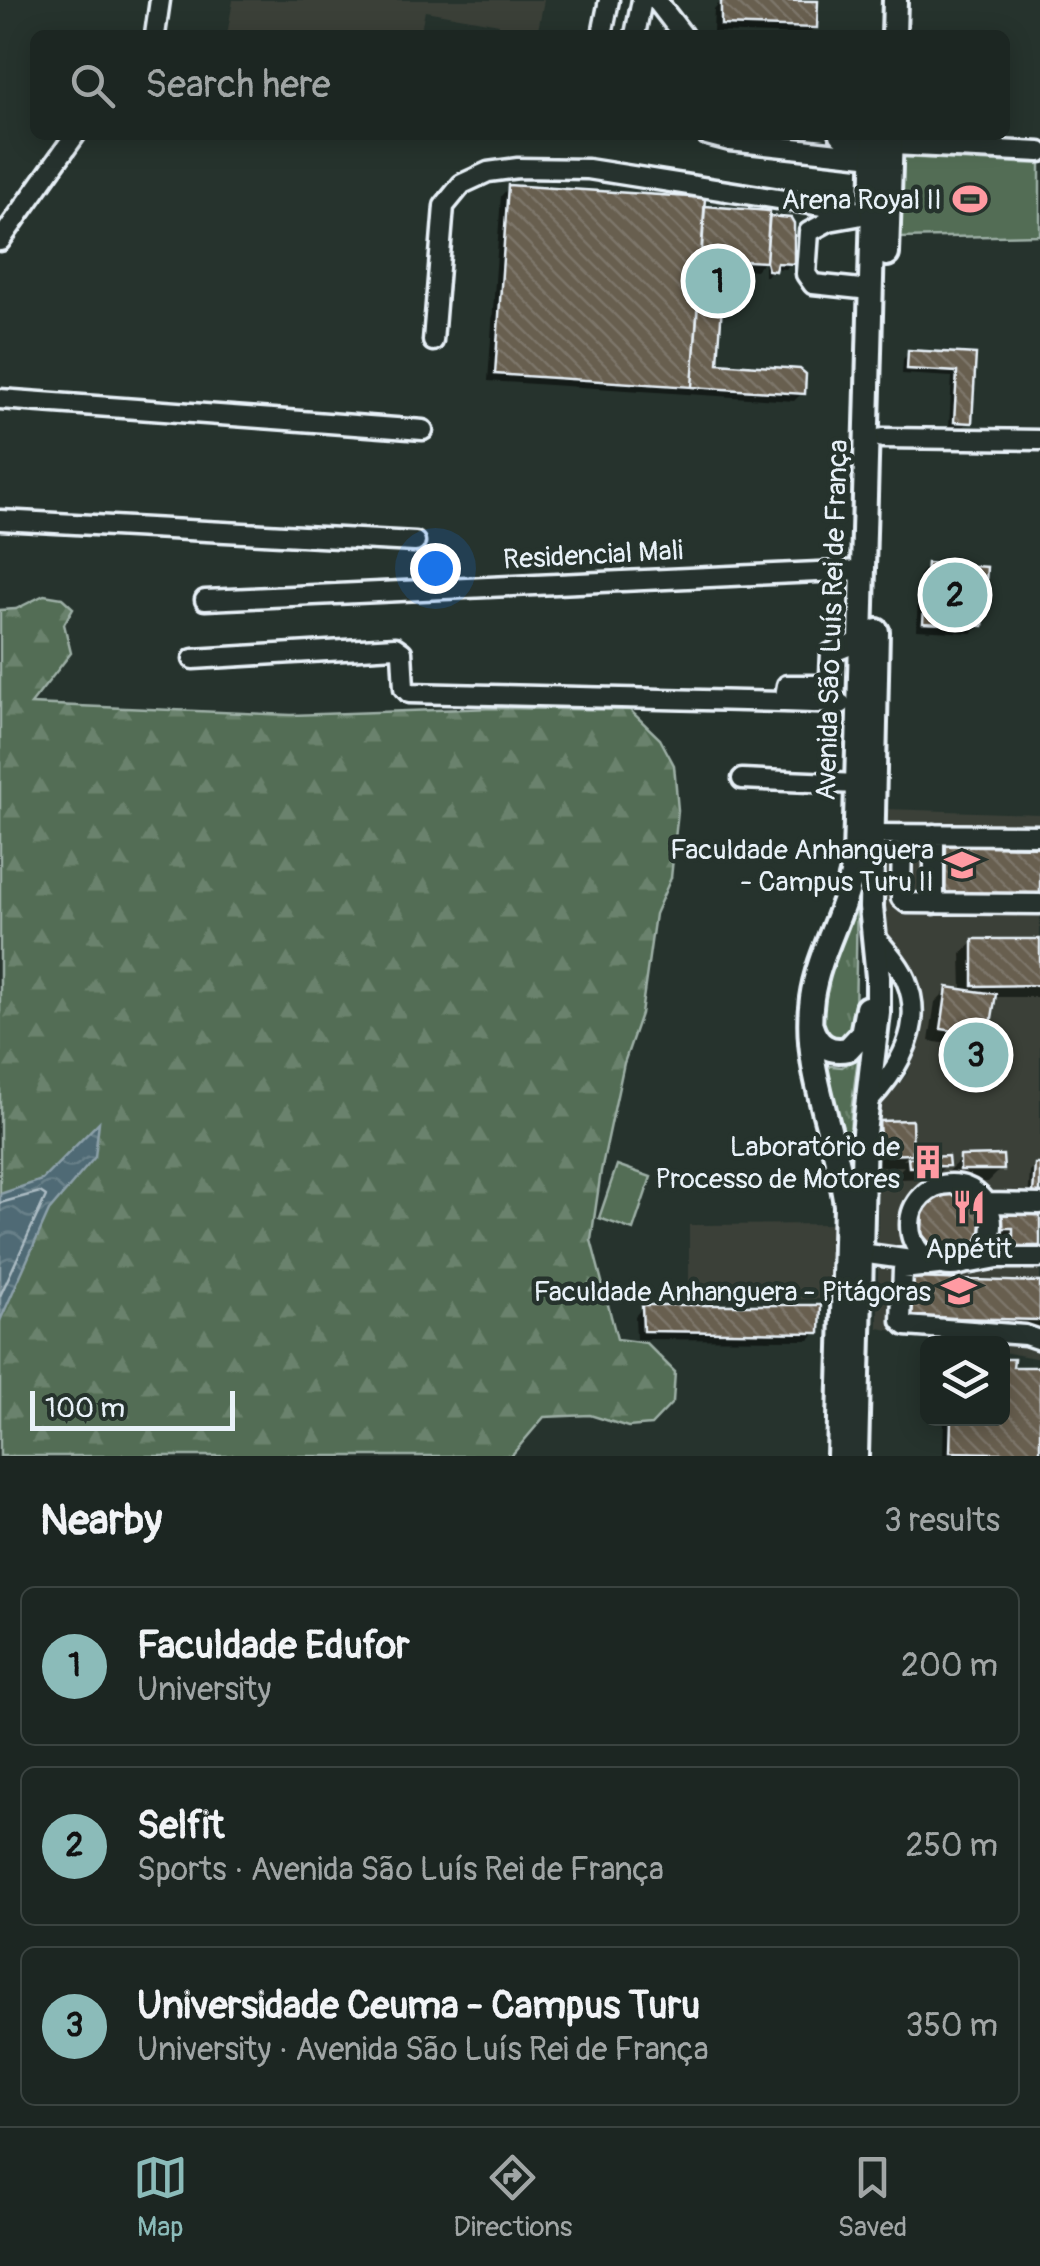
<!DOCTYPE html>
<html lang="en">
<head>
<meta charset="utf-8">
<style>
	:root { --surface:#1c2622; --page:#252e2a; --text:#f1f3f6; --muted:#a0a5a5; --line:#3a4340; --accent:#8bbbb9 }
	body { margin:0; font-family:Pangolin,sans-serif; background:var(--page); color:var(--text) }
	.controls { position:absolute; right:30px; bottom:30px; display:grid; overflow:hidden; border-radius:15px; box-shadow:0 5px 25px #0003 }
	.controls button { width:90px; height:90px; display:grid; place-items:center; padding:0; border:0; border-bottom:2px solid var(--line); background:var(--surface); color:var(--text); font:50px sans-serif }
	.scale { position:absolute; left:30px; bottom:25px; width:205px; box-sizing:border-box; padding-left:10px; border:5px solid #e8f1f8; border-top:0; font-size:28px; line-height:35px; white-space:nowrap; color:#e8f1f8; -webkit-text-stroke:8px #26332d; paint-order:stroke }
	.you { position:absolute; left:435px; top:568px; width:35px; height:35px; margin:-25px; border:8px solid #fff; border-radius:50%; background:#1a73e8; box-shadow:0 0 0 15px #1a73e833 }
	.badge { display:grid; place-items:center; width:65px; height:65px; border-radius:50%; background:var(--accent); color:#111; font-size:32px; font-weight:700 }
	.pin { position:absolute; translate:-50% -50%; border:5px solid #fff; box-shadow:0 2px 10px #0006 }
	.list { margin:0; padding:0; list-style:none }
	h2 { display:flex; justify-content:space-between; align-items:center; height:130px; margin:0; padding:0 40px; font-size:42px }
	h2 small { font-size:32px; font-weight:400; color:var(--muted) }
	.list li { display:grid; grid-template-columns:65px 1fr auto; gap:30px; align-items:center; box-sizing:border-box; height:160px; margin:0 20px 20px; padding:0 20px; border:2px solid var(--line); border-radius:15px }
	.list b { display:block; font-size:38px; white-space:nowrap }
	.list p { margin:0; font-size:32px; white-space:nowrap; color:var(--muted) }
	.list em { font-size:32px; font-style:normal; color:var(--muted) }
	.icon { flex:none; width:55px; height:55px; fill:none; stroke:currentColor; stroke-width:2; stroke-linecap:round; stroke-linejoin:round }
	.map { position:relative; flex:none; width:1040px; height:1456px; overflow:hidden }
	.search { position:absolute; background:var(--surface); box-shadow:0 5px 25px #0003; left:30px; right:30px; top:30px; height:110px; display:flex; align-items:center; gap:25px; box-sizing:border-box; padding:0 35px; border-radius:15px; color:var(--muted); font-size:38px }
	.sheet { height:670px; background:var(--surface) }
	nav { display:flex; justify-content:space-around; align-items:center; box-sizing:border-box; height:140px; border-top:2px solid var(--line); background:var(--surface); font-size:28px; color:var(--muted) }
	nav a { display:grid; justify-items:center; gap:5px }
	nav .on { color:var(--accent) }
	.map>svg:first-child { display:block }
</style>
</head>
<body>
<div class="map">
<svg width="1040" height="1456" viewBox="0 0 1040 1456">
	<defs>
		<pattern id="grass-tufts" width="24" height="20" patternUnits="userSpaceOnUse" patternTransform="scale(2.5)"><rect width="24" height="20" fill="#526d54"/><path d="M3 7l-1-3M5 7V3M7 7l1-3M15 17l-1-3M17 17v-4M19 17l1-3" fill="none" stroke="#6b826d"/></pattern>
		<pattern id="forest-firs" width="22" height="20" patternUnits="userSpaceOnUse" patternTransform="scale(2.5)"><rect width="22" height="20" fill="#526d54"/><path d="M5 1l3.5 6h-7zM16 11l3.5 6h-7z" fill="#6b826d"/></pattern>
		<pattern id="water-waves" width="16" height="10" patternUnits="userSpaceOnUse" patternTransform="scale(2.5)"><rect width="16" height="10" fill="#4f6a74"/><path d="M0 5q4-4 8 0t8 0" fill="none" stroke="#688089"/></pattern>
		<pattern id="building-back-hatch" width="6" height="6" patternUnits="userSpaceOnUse" patternTransform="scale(2.5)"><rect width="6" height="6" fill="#675e50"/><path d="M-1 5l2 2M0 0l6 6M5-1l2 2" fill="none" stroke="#7d766a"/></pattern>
	</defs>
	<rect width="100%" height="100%" fill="#26332d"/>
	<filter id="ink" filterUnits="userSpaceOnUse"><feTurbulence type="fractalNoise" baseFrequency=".01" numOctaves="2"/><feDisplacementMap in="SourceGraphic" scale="20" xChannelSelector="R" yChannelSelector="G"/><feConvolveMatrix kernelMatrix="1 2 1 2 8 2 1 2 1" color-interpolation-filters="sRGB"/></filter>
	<g filter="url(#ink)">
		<path fill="#3a4038" d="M233 0H544L537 35H497L499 24 425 11 420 35H227Z
			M887 809 1040 814V1359L1003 1352 1002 1344 957 1343 878 1328V1109L908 1073 921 1003 915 980 887 934 882 917Z
			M834 1224 835 1299 689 1300V1225Z"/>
		<path fill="url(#grass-tufts)" stroke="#9dafa6" stroke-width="2.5" d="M857 894 855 1024 848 1039 828 1040C806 995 840 936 857 894Z
			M858 1057 851 1112 849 1179 820 1065 842 1067Z"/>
		<path fill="url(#forest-firs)" stroke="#9dafa6" stroke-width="2.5" d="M44 595 62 598 73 608 64 624 71 653 31 704 291 715 494 708 630 710 660 739 674 765 678 810 671 878 655 914 641 1014 624 1063 601 1171 591 1240 617 1339 646 1343 675 1372 673 1402 651 1425 628 1427 590 1415 544 1417 511 1456H0V610L16 609Z"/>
		<path fill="#526d54" stroke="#9dafa6" stroke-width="2.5" d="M901 157 1040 164V235L899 238Z
			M617 1165 651 1177 633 1230 599 1218Z"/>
		<path fill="url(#water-waves)" stroke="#8ca0a9" stroke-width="2.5" d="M99 1122 95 1157 49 1211 0 1321V1194L42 1180Z"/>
		<path fill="#0007" d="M722 0 815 27 807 35 713 32 714 9Z
			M509 187 767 213 791 263 785 269 773 268 767 276H764V261L756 270 722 267 715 366 802 393 794 401 488 381 501 196Z
			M909 353 973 356 969 422 963 427H949L952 377 902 374 903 359Z
			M928 566 981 625 972 633 916 630 920 574Z
			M947 848 1040 850 933 909 934 861Z
			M1040 941V997H993L987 1035 974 1048 929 1041 935 1002 948 989 962 991 961 954 974 942Z
			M880 1124 910 1153 903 1160 946 1159V1165L933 1178 897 1179V1173L904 1166 869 1167 867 1136Z
			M961 1159 1001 1169 988 1182H949L948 1171Z
			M1036 1166 1040 1167V1200H1028L1030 1172Z
			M942 1194 980 1234 953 1259V1278L949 1282 1040 1284V1332L899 1329 900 1293 913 1281 942 1282 943 1259H933L917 1240 918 1218Z
			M1003 1212H1040V1259L1001 1258V1240H990V1224Z
			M643 1307 817 1332 809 1340 636 1339 635 1316Z
			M1011 1369 1040 1370V1456H943L944 1418H1002Z"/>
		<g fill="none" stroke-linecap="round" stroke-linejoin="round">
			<path stroke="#abbbc3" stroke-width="2.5" d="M0 1203 40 1192 46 1196 0 1296"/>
		</g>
		<path fill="url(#building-back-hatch)" stroke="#e8f1f8" stroke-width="2.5" d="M721 0 818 1 817 28 721 25Z
			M508 185 705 198 692 387 495 374Z
			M705 206 770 211 766 262 725 260 718 363 800 369 806 374 805 394 692 387Z
			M769 216 791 218 794 223V264L777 263 775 271 768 270 766 262Z
			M908 350 976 354 972 423 954 422 957 372 907 369Z
			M927 563 987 567 983 626 923 623Z
			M946 845 1040 847V899L945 897Z
			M973 939H1040V985L973 986Z
			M947 987 996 994 989 1036 941 1029Z
			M912 1120 913 1154 881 1155 879 1121Z
			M1003 1155 1004 1170H960V1156Z
			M948 1156 949 1166 909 1167 908 1158Z
			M1035 1164H1040V1195L1033 1194Z
			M941 1192 965 1193 982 1211V1235L965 1255 939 1254 922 1234 923 1210Z
			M1002 1209H1040V1246H1013V1228H1001Z
			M947 1254 956 1255 955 1279H947Z
			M912 1278 1040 1282V1320L911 1317Z
			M642 1305H821L820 1333 643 1331Z
			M1002 1359H1014L1013 1367H1040V1454L950 1452 951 1418H1002Z"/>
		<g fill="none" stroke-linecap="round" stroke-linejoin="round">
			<g stroke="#e8f1f8" stroke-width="25">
				<path id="minor" d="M656 0 683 35
					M155 35 160 0
					M602 35 609 0
					M635 35 642 0
					M707 135 730 141 865 156
					M840 135 850 143 1040 152
					M857 216 829 221 809 232 806 274 813 284 870 290
					M0 241 75 135
					M433 341 444 206 462 184 488 172 518 168 588 169 873 214
					M0 399 423 430
					M882 438 1040 440
					M0 520 415 542
					M205 600 863 570
					M193 659 395 647 402 652 404 688 409 693 784 702
					M828 685H787L784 702 841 704
					M829 695 831 653 861 641
					M742 779 857 784
					M872 834 1040 835
					M902 834 901 898 907 903 1040 904
					M934 834V904
					M868 1102C898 1070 926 1027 906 980 899 963 885 949 873 934
					M910 1225a41 41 0 1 1 82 0a41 41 0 1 1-82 0Z
					M985 1203 1040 1204
					M861 1253 918 1261
					M971 1263 998 1258H1040
					M938 1265 903 1269 901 1321 906 1326 1025 1335 1040 1340"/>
			</g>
			<g stroke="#e8f1f8" stroke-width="30">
				<path id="major" d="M894 35 895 0
					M887 254 891 135
					M811 1026C817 1045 829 1053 848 1049L862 1034 867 1008
					M839 1456 846 1205C837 1137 802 1068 812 998 819 949 849 907 855 857L875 135
					M856 1456 864 1133 878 1013V977L871 907 877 631"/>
			</g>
			<use href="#minor" stroke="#26332d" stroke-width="18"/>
			<use href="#major" stroke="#26332d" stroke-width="22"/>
		</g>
	</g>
	<defs>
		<g id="stadium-bare" transform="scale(2.7)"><path d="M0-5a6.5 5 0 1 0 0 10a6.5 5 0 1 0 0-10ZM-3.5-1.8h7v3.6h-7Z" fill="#ff9aa2" stroke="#26332d" stroke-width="2.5" paint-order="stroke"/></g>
		<g id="university-bare" transform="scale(2.7)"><path d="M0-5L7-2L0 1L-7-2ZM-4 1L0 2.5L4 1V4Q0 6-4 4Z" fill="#ff9aa2" stroke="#26332d" stroke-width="2.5" paint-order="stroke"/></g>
		<g id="building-bare" transform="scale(2.7)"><path d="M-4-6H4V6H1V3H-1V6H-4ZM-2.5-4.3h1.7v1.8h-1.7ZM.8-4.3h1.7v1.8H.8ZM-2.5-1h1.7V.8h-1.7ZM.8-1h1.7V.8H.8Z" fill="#ff9aa2" stroke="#26332d" stroke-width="2.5" paint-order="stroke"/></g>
		<g id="restaurant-bare" transform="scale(2.7)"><path d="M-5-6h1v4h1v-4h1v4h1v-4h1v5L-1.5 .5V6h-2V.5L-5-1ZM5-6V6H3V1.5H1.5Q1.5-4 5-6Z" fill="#ff9aa2" stroke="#26332d" stroke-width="2.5" paint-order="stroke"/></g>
	</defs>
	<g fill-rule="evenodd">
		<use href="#stadium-bare" x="970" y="199"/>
		<use href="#university-bare" x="962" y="865"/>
		<use href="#building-bare" x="928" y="1162"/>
		<use href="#restaurant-bare" x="969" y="1207"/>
		<use href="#university-bare" x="959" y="1291"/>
	</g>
	<g text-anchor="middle" stroke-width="9" stroke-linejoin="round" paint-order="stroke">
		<g font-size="28" fill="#e8f1f8" stroke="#26332d" text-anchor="end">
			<text x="942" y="209">Arena Royal II</text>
			<text x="934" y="859">Faculdade Anhanguera<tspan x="934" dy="32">- Campus Turu II</tspan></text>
			<text x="900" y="1156">Laboratório de<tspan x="900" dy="32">Processo de Motores</tspan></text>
			<text x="969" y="1258" text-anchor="middle">Appétit</text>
			<text x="931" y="1301">Faculdade Anhanguera - Pitágoras</text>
		</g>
		<g font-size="28" fill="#e8f1f8" stroke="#26332d">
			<text transform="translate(593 554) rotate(-3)" y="10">Residencial Mali</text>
			<text transform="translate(831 620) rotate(-88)" y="10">Avenida São Luís Rei de França</text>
		</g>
	</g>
</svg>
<div class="controls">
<button><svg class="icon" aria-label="layers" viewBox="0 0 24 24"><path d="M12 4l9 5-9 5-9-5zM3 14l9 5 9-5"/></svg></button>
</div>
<div class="scale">100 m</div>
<div class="you"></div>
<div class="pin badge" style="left:718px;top:281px">1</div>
<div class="pin badge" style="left:955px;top:595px">2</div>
<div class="pin badge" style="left:976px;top:1055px">3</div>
<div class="search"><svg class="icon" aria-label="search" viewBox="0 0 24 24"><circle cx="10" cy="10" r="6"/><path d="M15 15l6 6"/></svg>Search here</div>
</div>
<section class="sheet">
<h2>Nearby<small>3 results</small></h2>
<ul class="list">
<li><span class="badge">1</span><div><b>Faculdade Edufor</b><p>University</p></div><em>200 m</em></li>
<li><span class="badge">2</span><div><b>Selfit</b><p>Sports · Avenida São Luís Rei de França</p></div><em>250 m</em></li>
<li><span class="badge">3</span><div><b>Universidade Ceuma - Campus Turu</b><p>University · Avenida São Luís Rei de França</p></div><em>350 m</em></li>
</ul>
</section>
<nav>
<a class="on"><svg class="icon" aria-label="map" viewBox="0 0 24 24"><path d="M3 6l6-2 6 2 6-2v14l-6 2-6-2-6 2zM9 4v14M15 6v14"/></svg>Map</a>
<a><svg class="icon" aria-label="directions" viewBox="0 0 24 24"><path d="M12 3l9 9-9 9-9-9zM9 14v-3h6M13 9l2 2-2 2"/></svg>Directions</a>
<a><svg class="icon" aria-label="saved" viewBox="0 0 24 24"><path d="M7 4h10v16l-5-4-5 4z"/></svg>Saved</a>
</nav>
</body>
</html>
